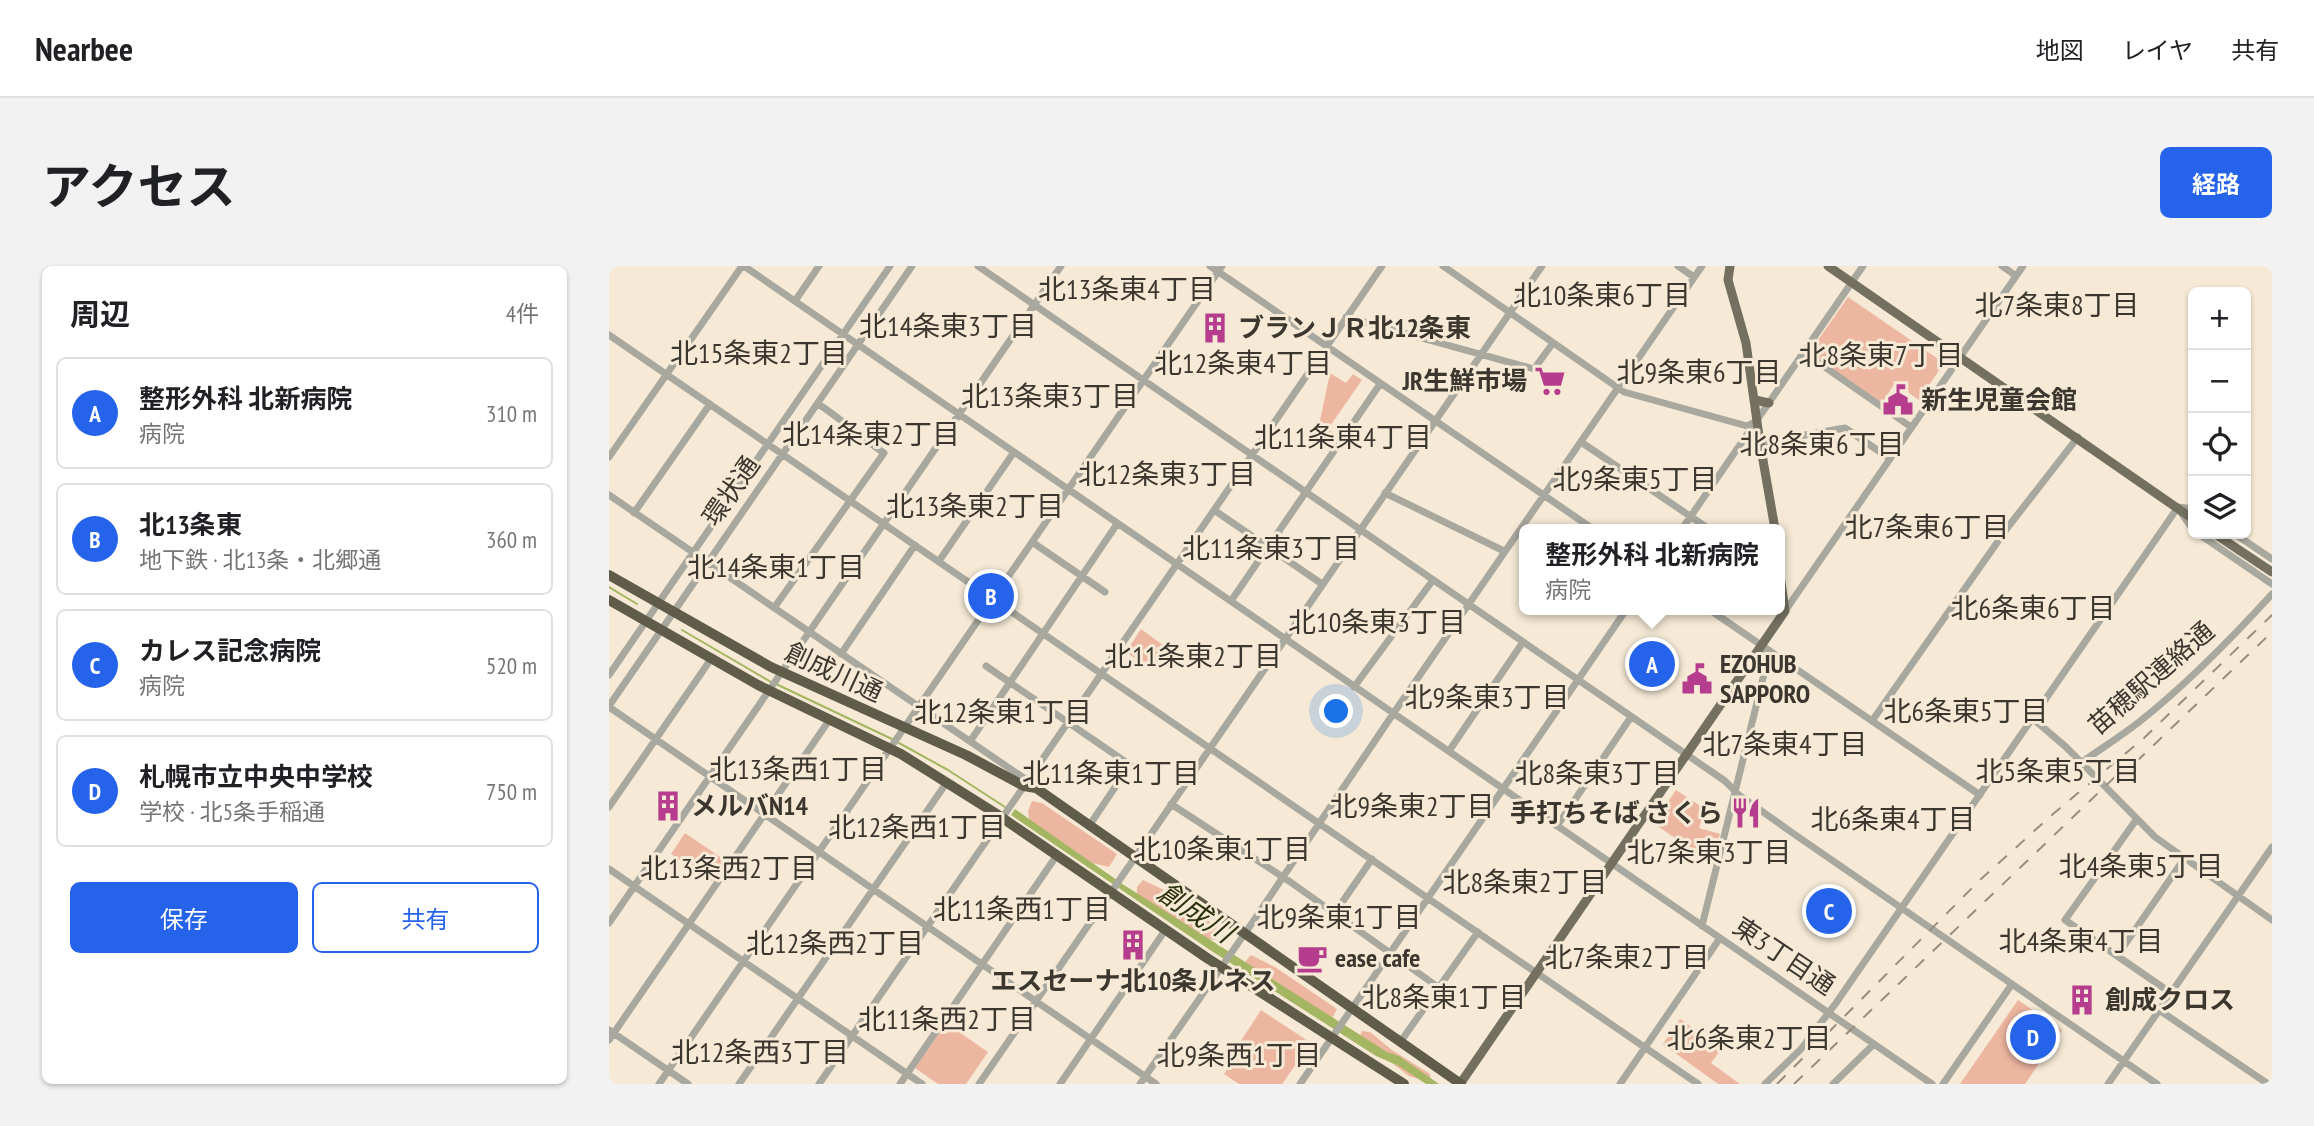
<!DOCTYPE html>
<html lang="ja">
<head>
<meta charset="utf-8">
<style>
	:root { --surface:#fff; --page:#f2f2f2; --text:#202124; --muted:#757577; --line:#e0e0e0; --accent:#2563eb }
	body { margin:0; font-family:"PT Sans Narrow","Noto Sans JP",sans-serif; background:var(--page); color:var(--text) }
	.controls { position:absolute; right:21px; top:21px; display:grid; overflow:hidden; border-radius:10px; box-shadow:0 2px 5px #0004 }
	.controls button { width:63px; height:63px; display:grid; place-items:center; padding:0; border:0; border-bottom:2px solid var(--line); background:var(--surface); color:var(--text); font:35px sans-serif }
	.you { position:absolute; left:728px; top:446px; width:24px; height:24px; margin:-18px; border:5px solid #fff; border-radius:50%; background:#1a73e8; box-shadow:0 0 0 10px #1a73e833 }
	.badge { display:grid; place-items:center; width:46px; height:46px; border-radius:50%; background:var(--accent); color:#fff; font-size:23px; font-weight:700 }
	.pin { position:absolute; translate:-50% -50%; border:4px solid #fff; box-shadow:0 2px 7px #0006 }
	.popup { position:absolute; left:910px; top:258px; width:266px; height:91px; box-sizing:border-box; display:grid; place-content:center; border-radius:10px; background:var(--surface); filter:drop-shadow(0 2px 5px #0005); font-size:23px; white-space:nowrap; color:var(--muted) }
	.popup b { font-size:26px; color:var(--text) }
	.popup::after { content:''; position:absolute; left:50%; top:100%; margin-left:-14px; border:14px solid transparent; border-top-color:var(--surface) }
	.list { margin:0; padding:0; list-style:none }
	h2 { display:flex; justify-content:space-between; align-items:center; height:91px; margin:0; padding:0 28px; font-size:30px }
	h2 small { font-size:23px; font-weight:400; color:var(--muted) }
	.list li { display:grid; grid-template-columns:46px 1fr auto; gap:21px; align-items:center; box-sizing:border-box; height:112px; margin:0 14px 14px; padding:0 14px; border:2px solid var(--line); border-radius:10px }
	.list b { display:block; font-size:26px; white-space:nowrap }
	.list p { margin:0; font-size:23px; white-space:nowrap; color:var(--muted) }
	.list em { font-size:23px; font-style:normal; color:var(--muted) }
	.actions { display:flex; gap:14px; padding:21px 28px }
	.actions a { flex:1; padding:16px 0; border:2px solid var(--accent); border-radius:10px; text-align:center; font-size:24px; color:var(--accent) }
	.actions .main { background:var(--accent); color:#fff }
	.icon { flex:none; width:38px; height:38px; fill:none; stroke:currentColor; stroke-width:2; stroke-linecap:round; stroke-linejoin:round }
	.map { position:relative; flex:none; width:1663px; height:818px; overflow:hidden; border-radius:10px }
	header { display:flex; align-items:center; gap:42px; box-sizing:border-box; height:98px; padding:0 35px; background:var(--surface); border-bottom:2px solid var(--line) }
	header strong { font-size:33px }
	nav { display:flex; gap:38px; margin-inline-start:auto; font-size:24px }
	.intro { display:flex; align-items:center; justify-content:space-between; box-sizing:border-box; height:168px; padding:0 42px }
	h1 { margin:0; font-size:49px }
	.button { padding:18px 32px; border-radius:10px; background:var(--accent); color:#fff; font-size:24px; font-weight:700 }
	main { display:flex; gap:42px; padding:0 42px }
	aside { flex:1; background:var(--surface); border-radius:10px; box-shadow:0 2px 5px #0004 }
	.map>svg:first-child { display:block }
</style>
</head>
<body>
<header>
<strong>Nearbee</strong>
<nav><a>地図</a><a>レイヤ</a><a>共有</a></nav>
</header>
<div class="intro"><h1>アクセス</h1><a class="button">経路</a></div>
<main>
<aside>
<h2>周辺<small>4件</small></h2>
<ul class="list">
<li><span class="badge">A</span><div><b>整形外科 北新病院</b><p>病院</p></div><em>310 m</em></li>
<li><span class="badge">B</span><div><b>北13条東</b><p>地下鉄 · 北13条・北郷通</p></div><em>360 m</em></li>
<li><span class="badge">C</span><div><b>カレス記念病院</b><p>病院</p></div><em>520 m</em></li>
<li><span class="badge">D</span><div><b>札幌市立中央中学校</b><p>学校 · 北5条手稲通</p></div><em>750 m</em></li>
</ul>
<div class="actions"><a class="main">保存</a><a>共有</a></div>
</aside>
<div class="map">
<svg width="1663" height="818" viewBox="0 0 1663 818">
	<rect width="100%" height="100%" fill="#f6ead6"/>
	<path fill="#edb6a1" d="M1239 31 1335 97 1310 134 1286 117 1273 137 1200 87Z
		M721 107 737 117 744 108 753 114 719 163 730 171 721 184 704 172 709 164Z
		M532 363 558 382 542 403 517 386Z
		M1067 524 1096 543 1090 562 1111 568 1106 585 1088 580 1085 585 1044 557Z
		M423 535 433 537 508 588 500 601 483 597 420 553 419 545Z
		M76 567 117 595 103 615 62 588Z
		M534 614 557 625 613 664 607 674 588 672 528 628V621Z
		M642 689 666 701 728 743 724 751 700 745 636 696Z
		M1409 734 1453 764 1416 818H1351Z
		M652 744 702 777 673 818H630L615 808 620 800 617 798Z
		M1071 753 1113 782 1102 797 1131 818H1109L1054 778Z
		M337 757 379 786 357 818H329L306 802Z
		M753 765 761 766 783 784 821 808 822 817 800 810 750 772Z"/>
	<path fill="#a4b661" d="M406 543 515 619 778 786 790 790 830 818H817L790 800 767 790 601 684 402 549Z"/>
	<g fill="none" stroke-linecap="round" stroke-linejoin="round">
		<path stroke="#a4b661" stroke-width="2" d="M0 321 28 338
			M73 364 162 416
			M167 418 285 474
			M290 477 339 504 396 541"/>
		<path stroke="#a9a89f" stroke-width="7" d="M135 0 1323 818
			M369 0 1116 515 1130 529 1185 568 1548 818
			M601 0 984 263
			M834 0 1015 126 1138 160 1148 155
			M1069 0 1085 11
			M1393 0 1407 10
			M186 35 210 0
			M737 51 925 103 944 77
			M0 69 1089 818
			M1194 86 1302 161
			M972 176 1100 263
			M1151 177 1236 162 1280 192
			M0 191 133 0
			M776 227 895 285
			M0 229 422 517
			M1569 241 1584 243
			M605 244 713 318
			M1571 245 1584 264
			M25 247 101 138
			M1073 263 1254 0
			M1590 268 1663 318
			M1626 268 1663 293
			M423 276 496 326
			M330 295 405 186
			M622 335 771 118
			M165 342 275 187C251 171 233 153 209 138
			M1101 344 1371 529
			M1176 345 1414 0
			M232 388 306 279
			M377 400 521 499 480 560
			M0 409 281 0
			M745 421 824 314
			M0 440 303 0
			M0 441 547 818
			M1423 452 1457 481 1546 571 1663 654
			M1263 455 1399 261 1469 171
			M362 474 508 258
			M840 485 914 376
			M1472 497C1491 483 1511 471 1530 456 1578 418 1622 373 1663 328
			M562 538 680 615 829 721
			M0 541 102 393
			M1527 554 1456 654 1562 727
			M948 560 1022 451
			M0 603 313 818
			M725 648 763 593
			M0 657 452 0
			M1093 660 1158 396V391L1153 380
			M1508 690 1575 593
			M1550 744 1659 818
			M0 764 79 818
			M0 774 221 453
			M792 775 869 666
			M50 818 613 0
			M130 818 338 516
			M210 818 773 0
			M291 818 448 589
			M370 818 933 0
			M451 818 557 663
			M531 818 641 660 784 448 1093 0
			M691 818 1017 344
			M1011 818 1111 672
			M1156 818 1192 783 1227 737 1569 241
			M1224 818 1265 778
			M1334 818 1403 718
			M1499 818 1663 581"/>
		<path stroke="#737060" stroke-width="9" d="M1121 0 1119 14 1137 77 1151 177 1166 263
			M1219 0 1584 253
			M1146 134 1160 137
			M1606 268 1663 306
			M851 818 1176 345 1171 309"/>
		<path stroke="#5f5c49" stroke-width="10" d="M0 309 162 401 357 489 415 520 427 522 852 818
			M0 334 149 419 292 488 386 547 598 692 795 818"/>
		<path stroke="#968d80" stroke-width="2" stroke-dasharray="12 12" stroke-linecap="butt" d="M1527 496 1663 366
			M1168 818 1371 614 1444 548 1535 472 1663 349
			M1185 818 1532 486"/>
	</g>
	<defs>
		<g id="building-bare" transform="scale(2.415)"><path d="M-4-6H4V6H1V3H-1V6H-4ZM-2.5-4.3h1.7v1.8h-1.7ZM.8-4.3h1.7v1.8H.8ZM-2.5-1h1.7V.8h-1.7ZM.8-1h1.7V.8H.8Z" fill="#b63c8e" stroke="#f6ead6" stroke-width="2.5" paint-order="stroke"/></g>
		<g id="supermarket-bare" transform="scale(2.415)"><path d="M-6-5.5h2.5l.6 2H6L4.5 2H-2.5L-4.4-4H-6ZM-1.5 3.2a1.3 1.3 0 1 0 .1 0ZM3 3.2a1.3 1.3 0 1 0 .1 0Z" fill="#b63c8e" stroke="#f6ead6" stroke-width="2.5" paint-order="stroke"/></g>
		<g id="civic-bare" transform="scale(2.415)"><path d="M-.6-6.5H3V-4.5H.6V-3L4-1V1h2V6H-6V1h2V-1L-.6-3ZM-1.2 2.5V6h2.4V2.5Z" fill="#b63c8e" stroke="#f6ead6" stroke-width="2.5" paint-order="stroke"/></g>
		<g id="restaurant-bare" transform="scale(2.415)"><path d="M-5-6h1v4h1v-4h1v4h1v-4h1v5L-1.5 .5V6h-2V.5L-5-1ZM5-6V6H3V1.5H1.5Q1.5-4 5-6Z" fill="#b63c8e" stroke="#f6ead6" stroke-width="2.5" paint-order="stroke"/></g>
		<g id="cafe-bare" transform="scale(2.415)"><path d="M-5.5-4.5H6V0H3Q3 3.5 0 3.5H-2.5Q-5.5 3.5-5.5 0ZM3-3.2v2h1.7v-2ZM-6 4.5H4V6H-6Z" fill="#b63c8e" stroke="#f6ead6" stroke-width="2.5" paint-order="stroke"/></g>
	</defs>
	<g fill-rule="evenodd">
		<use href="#building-bare" x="606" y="62"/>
		<use href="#supermarket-bare" x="941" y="115"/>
		<use href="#civic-bare" x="1289" y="134"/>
		<use href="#civic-bare" x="1088" y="413"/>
		<use href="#building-bare" x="59" y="540"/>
		<use href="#restaurant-bare" x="1137" y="547"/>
		<use href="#building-bare" x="524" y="679"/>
		<use href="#cafe-bare" x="703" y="692"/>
		<use href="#building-bare" x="1473" y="734"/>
	</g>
	<g text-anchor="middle" stroke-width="6" stroke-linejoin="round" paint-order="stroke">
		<g font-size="26" font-weight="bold" fill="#3b362e" stroke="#f6ead6" text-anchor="start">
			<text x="629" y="71">ブランＪＲ北12条東</text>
			<text x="918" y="124" text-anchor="end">JR生鮮市場</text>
			<text x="1312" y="143">新生児童会館</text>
			<text x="1111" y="407">EZOHUB<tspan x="1111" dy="30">SAPPORO</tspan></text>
			<text x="82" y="549">メルバN14</text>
			<text x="1114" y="556" text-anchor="end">手打ちそば さくら</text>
			<text x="726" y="701">ease cafe</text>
			<text x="524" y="724" text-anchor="middle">エスセーナ北10条ルネス</text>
			<text x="1496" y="743">創成クロス</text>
		</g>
		<g font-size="26" fill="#3b362e" stroke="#f6ead6">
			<text transform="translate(122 225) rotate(-55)" y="9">環状通</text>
			<text transform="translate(225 406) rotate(25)" y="9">創成川通</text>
			<text transform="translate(1542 412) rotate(-41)" y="9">苗穂駅連絡通</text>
			<text transform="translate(1175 690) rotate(34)" y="9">東3丁目通</text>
		</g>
		<g font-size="28" fill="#3b362e" stroke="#f6ead6">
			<text x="518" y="33">北13条東4丁目</text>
			<text x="993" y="39">北10条東6丁目</text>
			<text x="1448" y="49">北7条東8丁目</text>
			<text x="339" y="70">北14条東3丁目</text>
			<text x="150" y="97">北15条東2丁目</text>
			<text x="1272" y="99">北8条東7丁目</text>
			<text x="634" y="107">北12条東4丁目</text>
			<text x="1090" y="116">北9条東6丁目</text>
			<text x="441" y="140">北13条東3丁目</text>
			<text x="262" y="178">北14条東2丁目</text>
			<text x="734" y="181">北11条東4丁目</text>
			<text x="1213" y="188">北8条東6丁目</text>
			<text x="558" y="218">北12条東3丁目</text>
			<text x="1026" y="223">北9条東5丁目</text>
			<text x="366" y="250">北13条東2丁目</text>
			<text x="1318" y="271">北7条東6丁目</text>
			<text x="662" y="292">北11条東3丁目</text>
			<text x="167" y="311">北14条東1丁目</text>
			<text x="1424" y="352">北6条東6丁目</text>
			<text x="768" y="366">北10条東3丁目</text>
			<text x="584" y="400">北11条東2丁目</text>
			<text x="878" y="441">北9条東3丁目</text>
			<text x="1357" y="455">北6条東5丁目</text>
			<text x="394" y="456">北12条東1丁目</text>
			<text x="1176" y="488">北7条東4丁目</text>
			<text x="189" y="513">北13条西1丁目</text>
			<text x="1449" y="515">北5条東5丁目</text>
			<text x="502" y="517">北11条東1丁目</text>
			<text x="988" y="517">北8条東3丁目</text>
			<text x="803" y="550">北9条東2丁目</text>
			<text x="1284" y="563">北6条東4丁目</text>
			<text x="308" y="571">北12条西1丁目</text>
			<text x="613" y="593">北10条東1丁目</text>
			<text x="1100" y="596">北7条東3丁目</text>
			<text x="1532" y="610">北4条東5丁目</text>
			<text x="120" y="612">北13条西2丁目</text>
			<text x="916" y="626">北8条東2丁目</text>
			<text x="413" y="653">北11条西1丁目</text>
			<text x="730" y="661">北9条東1丁目</text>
			<text x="1472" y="685">北4条東4丁目</text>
			<text x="226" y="687">北12条西2丁目</text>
			<text x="1018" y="701">北7条東2丁目</text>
			<text x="835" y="741">北8条東1丁目</text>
			<text x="338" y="763">北11条西2丁目</text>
			<text x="1140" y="782">北6条東2丁目</text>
			<text x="151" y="796">北12条西3丁目</text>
			<text x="630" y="799">北9条西1丁目</text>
		</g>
		<g font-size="28" font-style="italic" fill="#2a310c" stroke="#f6ead6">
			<text transform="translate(587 646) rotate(34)" y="10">創成川</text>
		</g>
	</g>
</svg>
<div class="controls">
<button>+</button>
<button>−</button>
<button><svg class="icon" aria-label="locate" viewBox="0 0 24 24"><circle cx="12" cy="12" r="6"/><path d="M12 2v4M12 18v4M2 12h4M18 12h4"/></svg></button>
<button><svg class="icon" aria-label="layers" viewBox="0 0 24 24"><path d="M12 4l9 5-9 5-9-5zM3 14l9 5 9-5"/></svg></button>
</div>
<div class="you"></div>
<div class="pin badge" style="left:1043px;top:398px">A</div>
<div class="popup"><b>整形外科 北新病院</b>病院</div>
<div class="pin badge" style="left:382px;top:330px">B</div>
<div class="pin badge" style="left:1220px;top:645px">C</div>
<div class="pin badge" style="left:1424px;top:771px">D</div>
</div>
</main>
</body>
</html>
